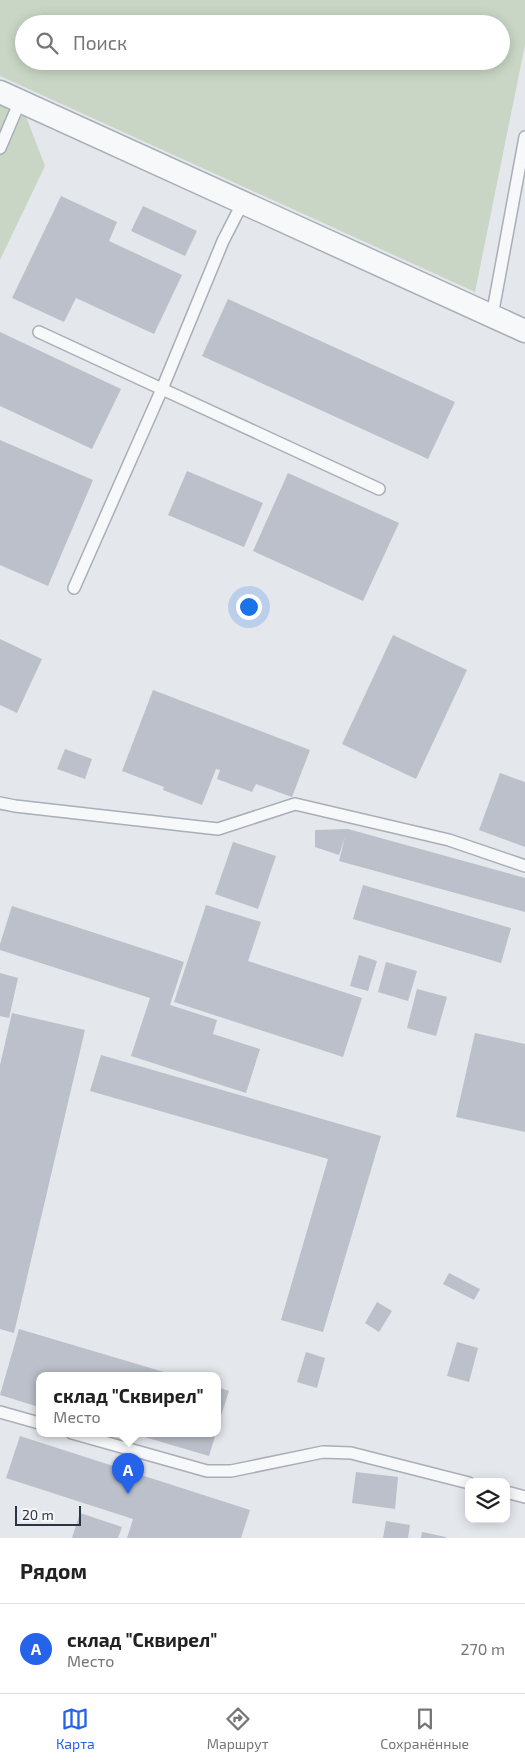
<!DOCTYPE html>
<html lang="ru">
<head>
<meta charset="utf-8">
<style>
	:root { --surface:#fff; --page:#f6f6f6; --text:#222; --muted:#767676; --line:#e0e0e0; --accent:#2563eb }
	body { margin:0; font-family:"Exo 2",sans-serif; background:var(--page); color:var(--text) }
	.controls { position:absolute; right:15px; bottom:15px; display:grid; overflow:hidden; border-radius:10px; box-shadow:0 2px 12px #0003 }
	.controls button { width:45px; height:45px; display:grid; place-items:center; padding:0; border:0; border-bottom:1px solid var(--line); background:var(--surface); color:var(--text); font:25px sans-serif }
	.scale { position:absolute; left:15px; bottom:12px; width:66px; box-sizing:border-box; padding-left:5px; border:2px solid #2b3445; border-top:0; font-size:14px; line-height:18px; white-space:nowrap; color:#2b3445; -webkit-text-stroke:4px #f4f6f9; paint-order:stroke }
	.you { position:absolute; left:248px; top:606px; width:18px; height:18px; margin:-12px; border:4px solid #fff; border-radius:50%; background:#1a73e8; box-shadow:0 0 0 8px #1a73e833 }
	.badge { display:grid; place-items:center; width:32px; height:32px; border-radius:50%; background:var(--accent); color:#fff; font-size:16px; font-weight:700 }
	.pin { position:absolute; translate:-50% -41px; filter:drop-shadow(0 1px 2px #0008) }
	.pin::after { content:''; position:absolute; top:26px; width:18px; height:15px; background:inherit; clip-path:polygon(0 0,100% 0,50% 100%) }
	.popup { position:absolute; left:36px; top:1372px; width:185px; height:65px; box-sizing:border-box; display:grid; place-content:center; border-radius:10px; background:var(--surface); filter:drop-shadow(0 1px 4px #0005); font-size:16px; white-space:nowrap; color:var(--muted) }
	.popup b { font-size:19px; color:var(--text) }
	.popup::after { content:''; position:absolute; left:50%; top:100%; margin-left:-10px; border:10px solid transparent; border-top-color:var(--surface) }
	.list { margin:0; padding:0; list-style:none }
	h2 { display:flex; justify-content:space-between; align-items:center; height:65px; margin:0; padding:0 20px; font-size:21px }
	h2 small { font-size:16px; font-weight:400; color:var(--muted) }
	.list li { display:grid; grid-template-columns:32px 1fr auto; gap:15px; align-items:center; box-sizing:border-box; height:90px; padding:0 20px; border-top:1px solid var(--line) }
	.list b { display:block; font-size:19px; white-space:nowrap }
	.list p { margin:0; font-size:16px; white-space:nowrap; color:var(--muted) }
	.list em { font-size:16px; font-style:normal; color:var(--muted) }
	.icon { flex:none; width:28px; height:28px; fill:none; stroke:currentColor; stroke-width:2; stroke-linecap:round; stroke-linejoin:round }
	.map { position:relative; flex:none; width:525px; height:1538px; overflow:hidden }
	.search { position:absolute; background:var(--surface); box-shadow:0 2px 12px #0003; left:15px; right:15px; top:15px; height:55px; display:flex; align-items:center; gap:12px; box-sizing:border-box; padding:0 18px; border-radius:28px; color:var(--muted); font-size:19px }
	.sheet { height:155px; background:var(--surface) }
	nav { display:flex; justify-content:space-around; align-items:center; box-sizing:border-box; height:70px; border-top:1px solid var(--line); background:var(--surface); font-size:14px; color:var(--muted) }
	nav a { display:grid; justify-items:center; gap:2px }
	nav .on { color:var(--accent) }
	.map>svg:first-child { display:block }
</style>
</head>
<body>
<div class="map">
<svg width="525" height="1538" viewBox="0 0 525 1538">
	<rect width="100%" height="100%" fill="#e4e7ec"/>
	<path fill="#c9d6c5" fill-rule="evenodd" d="M0 0H525V45L475 292 0 76ZM24 24H501V61H24Z
		M0 92 20 101 45 166 0 260Z"/>
	<path fill="#bbc0ca" d="M61 196 117 222 109 241 182 275 154 334 76 298 64 322 12 298Z
		M143 206 197 231 185 256 131 231Z
		M228 299 455 402 428 459 202 356Z
		M0 332 121 389 92 449 0 406Z
		M0 440 93 480 48 586 0 565Z
		M187 471 263 503 244 547 168 515Z
		M288 473 399 523 363 601 253 551Z
		M393 635 467 670 416 779 342 744Z
		M0 639 42 659 17 713 0 705Z
		M153 690 310 750 292 797 256 784 252 792 217 779 220 770 216 769 202 805 163 790 164 787 122 771Z
		M65 749 92 759 85 779 57 769Z
		M500 773 525 782V847L479 830Z
		M348 829 525 878V912L339 861 345 837 339 855 315 847V830Z
		M233 842 276 856 258 909 215 894Z
		M363 885 511 928 501 963 353 919Z
		M206 905 261 922 248 961 362 998 343 1057 174 1002Z
		M12 906 184 962 170 1005 217 1020 213 1034 260 1049 246 1093 131 1056 150 998 0 950V944Z
		M359 955 377 961 368 991 350 986Z
		M386 962 417 971 408 1001 378 992Z
		M0 973 18 978 9 1018 0 1016Z
		M417 989 447 997 436 1036 407 1028Z
		M12 1013 85 1030 14 1333 0 1329V1065Z
		M475 1033 525 1044V1132L456 1117Z
		M101 1055 381 1136 323 1332 281 1320 328 1159 90 1091Z
		M449 1273 480 1289 474 1300 443 1284Z
		M377 1302 392 1311 379 1332 365 1323Z
		M19 1329 174 1375H39V1407L0 1395Z
		M457 1342 478 1348 469 1382 447 1376Z
		M306 1352 325 1358 317 1388 297 1382Z
		M217 1387 229 1391 217 1428Z
		M131 1433H216L209 1456Z
		M20 1436 250 1510 241 1538H127L133 1519 6 1478Z
		M356 1472 398 1477 395 1509 352 1503Z
		M80 1513 122 1527 118 1538H72Z
		M386 1521 410 1525 408 1538H383Z
		M422 1532 446 1537V1538H421Z"/>
	<g fill="none" stroke-linecap="round" stroke-linejoin="round">
		<g stroke="#a9aeb7" stroke-width="14">
			<path id="service" d="M0 148 20 101
				M243 202 223 241 162 389 379 489
				M492 316 525 137
				M39 332 162 389 74 588
				M0 803 15 806 218 829 295 804 449 840 525 866
				M0 1412 39 1423
				M72 1433 207 1471H231L323 1452 351 1453 469 1483
				M506 1492 525 1497"/>
		</g>
		<g stroke="#a9aeb7" stroke-width="25">
			<path id="minor" d="M0 92 525 331"/>
		</g>
		<use href="#service" stroke="#f7f8fa" stroke-width="11"/>
		<use href="#minor" stroke="#f7f8fa" stroke-width="22"/>
	</g>
</svg>
<div class="controls">
<button><svg class="icon" aria-label="layers" viewBox="0 0 24 24"><path d="M12 4l9 5-9 5-9-5zM3 14l9 5 9-5"/></svg></button>
</div>
<div class="scale">20 m</div>
<div class="you"></div>
<div class="pin badge" style="left:128px;top:1494px">A</div>
<div class="popup"><b>склад &quot;Сквирел&quot;</b>Место</div>
<div class="search"><svg class="icon" aria-label="search" viewBox="0 0 24 24"><circle cx="10" cy="10" r="6"/><path d="M15 15l6 6"/></svg>Поиск</div>
</div>
<section class="sheet">
<h2>Рядом<small></small></h2>
<ul class="list">
<li><span class="badge">A</span><div><b>склад &quot;Сквирел&quot;</b><p>Место</p></div><em>270 m</em></li>
</ul>
</section>
<nav>
<a class="on"><svg class="icon" aria-label="map" viewBox="0 0 24 24"><path d="M3 6l6-2 6 2 6-2v14l-6 2-6-2-6 2zM9 4v14M15 6v14"/></svg>Карта</a>
<a><svg class="icon" aria-label="directions" viewBox="0 0 24 24"><path d="M12 3l9 9-9 9-9-9zM9 14v-3h6M13 9l2 2-2 2"/></svg>Маршрут</a>
<a><svg class="icon" aria-label="saved" viewBox="0 0 24 24"><path d="M7 4h10v16l-5-4-5 4z"/></svg>Сохранённые</a>
</nav>
</body>
</html>
